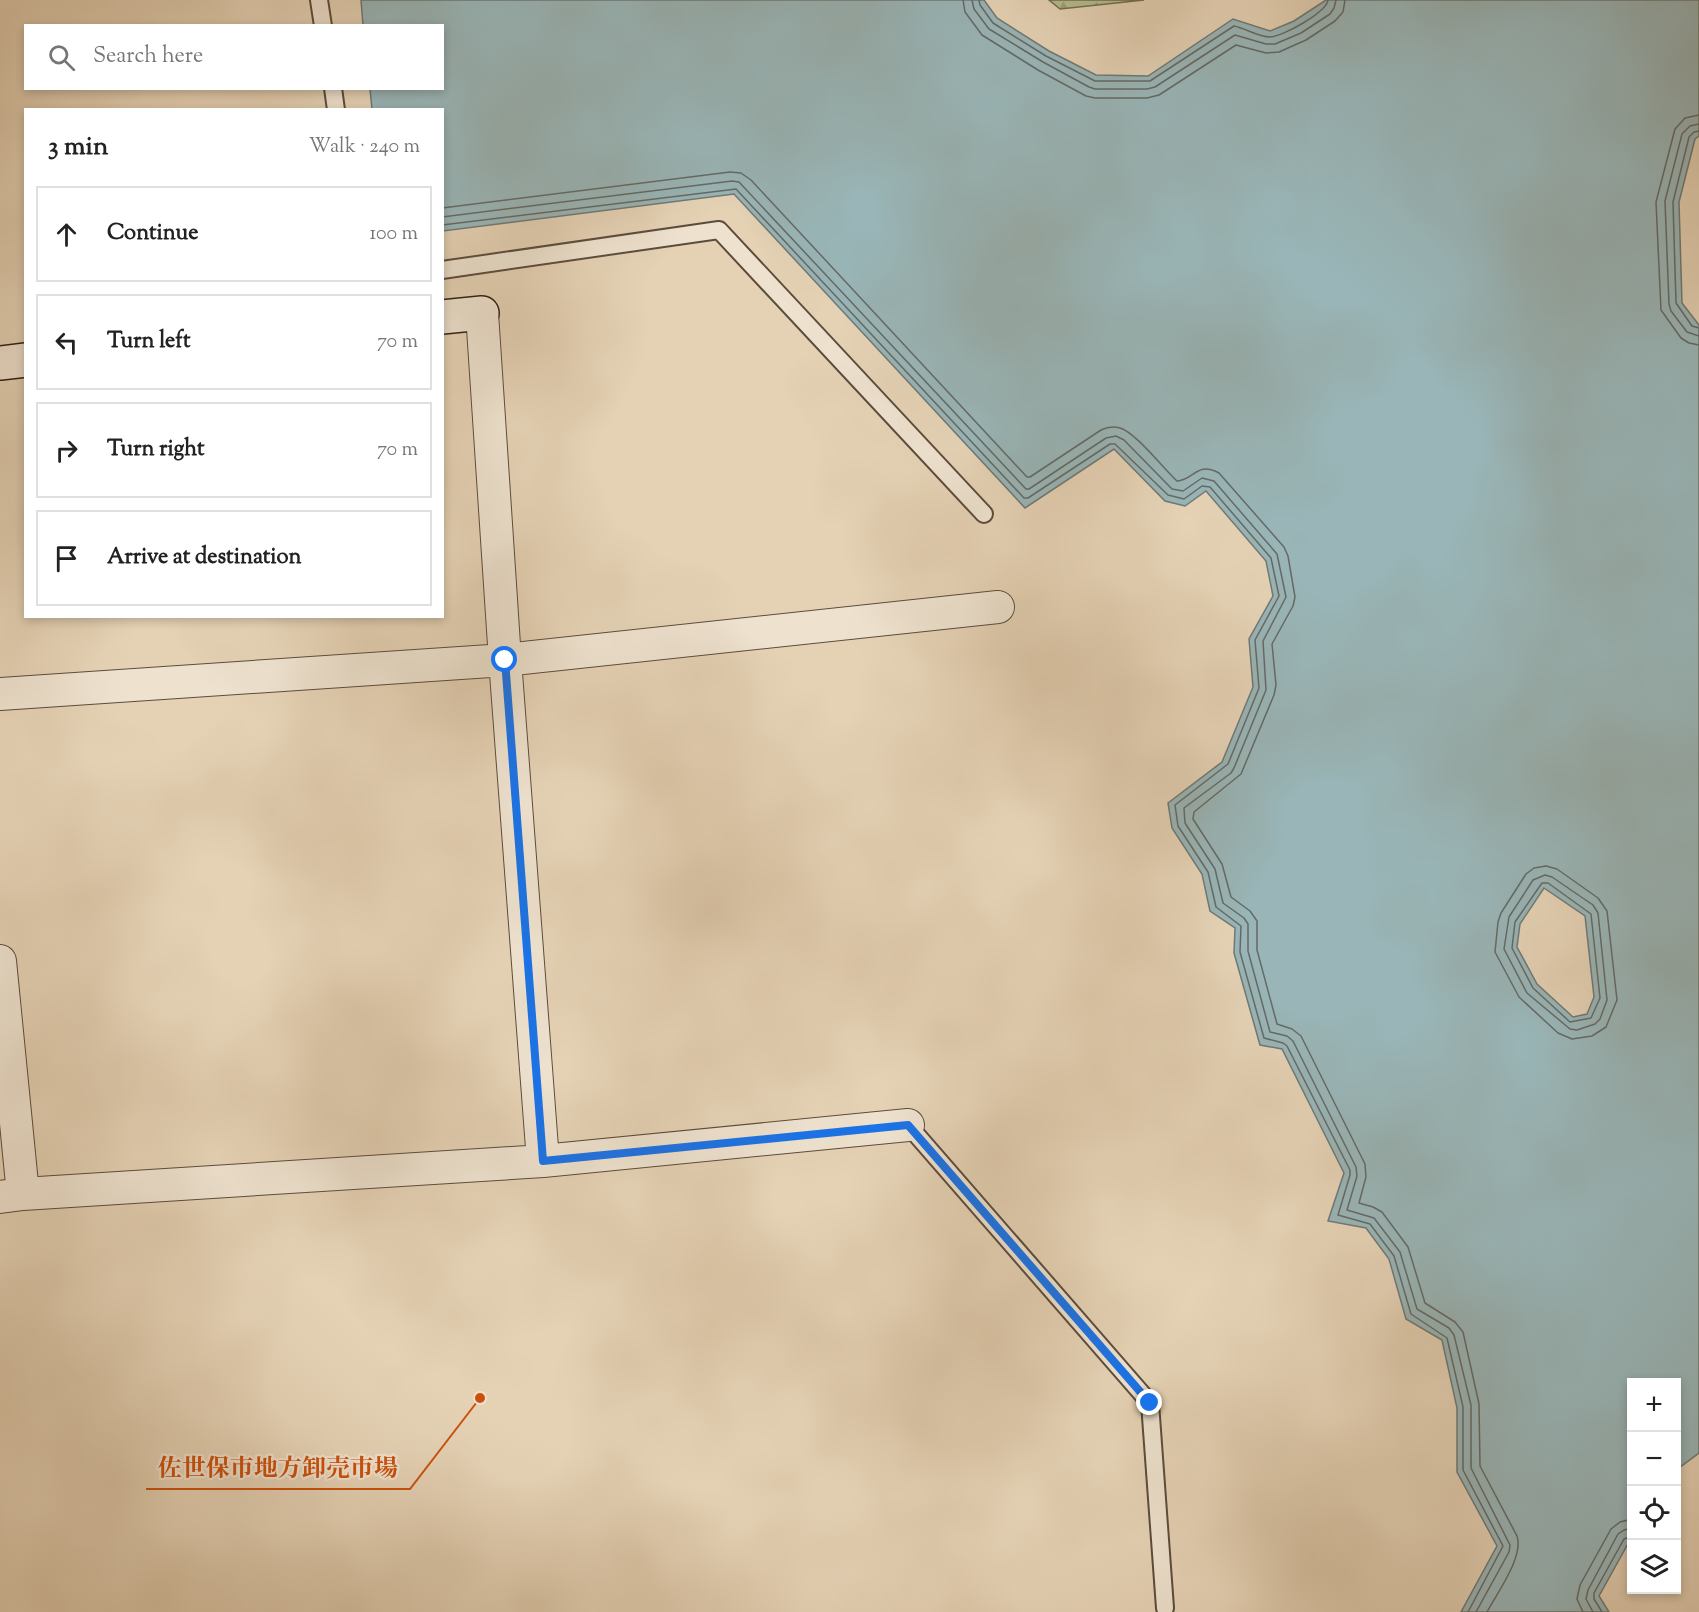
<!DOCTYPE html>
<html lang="en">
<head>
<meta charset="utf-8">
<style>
	:root { --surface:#fff; --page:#f6f6f6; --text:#222; --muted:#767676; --line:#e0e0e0 }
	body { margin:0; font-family:"Sorts Mill Goudy","Noto Serif JP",serif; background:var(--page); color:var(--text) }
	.controls { position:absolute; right:18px; bottom:18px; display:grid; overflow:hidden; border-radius:0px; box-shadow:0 3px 9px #0003 }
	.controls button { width:54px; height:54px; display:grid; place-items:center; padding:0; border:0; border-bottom:2px solid var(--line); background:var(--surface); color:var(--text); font:30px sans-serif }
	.stop { position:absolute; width:18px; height:18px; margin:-14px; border:4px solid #1a73e8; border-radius:50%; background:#fff }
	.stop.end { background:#1a73e8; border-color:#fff; box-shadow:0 2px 6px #0008 }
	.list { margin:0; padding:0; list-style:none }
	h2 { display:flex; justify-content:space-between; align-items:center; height:78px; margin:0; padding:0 24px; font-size:26px }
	h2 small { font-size:20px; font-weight:400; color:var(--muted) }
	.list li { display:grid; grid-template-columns:39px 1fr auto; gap:18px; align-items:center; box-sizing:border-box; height:96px; margin:0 12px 12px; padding:0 12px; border:2px solid var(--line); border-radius:0px }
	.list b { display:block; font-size:22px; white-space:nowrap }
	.list em { font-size:20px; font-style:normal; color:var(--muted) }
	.icon { flex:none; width:33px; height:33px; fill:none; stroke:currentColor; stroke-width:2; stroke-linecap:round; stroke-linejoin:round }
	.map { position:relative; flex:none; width:1699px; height:1612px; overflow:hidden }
	.search { position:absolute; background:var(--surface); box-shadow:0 3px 9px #0003; left:24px; top:24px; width:420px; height:66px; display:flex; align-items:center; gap:15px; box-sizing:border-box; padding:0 21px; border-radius:0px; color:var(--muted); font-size:22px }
	.panel { position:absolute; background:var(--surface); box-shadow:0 3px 9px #0003; left:24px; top:108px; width:420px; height:510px; border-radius:0px }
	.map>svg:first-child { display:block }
</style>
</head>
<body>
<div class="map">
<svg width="1699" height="1612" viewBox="0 0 1699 1612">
	<defs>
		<pattern id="forest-firs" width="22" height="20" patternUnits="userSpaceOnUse" patternTransform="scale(1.5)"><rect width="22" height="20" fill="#b4bc8e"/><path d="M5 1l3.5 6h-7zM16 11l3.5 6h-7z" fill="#9ba17a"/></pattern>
	</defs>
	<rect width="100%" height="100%" fill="#e5d2b5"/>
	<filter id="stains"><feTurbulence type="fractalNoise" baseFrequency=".00333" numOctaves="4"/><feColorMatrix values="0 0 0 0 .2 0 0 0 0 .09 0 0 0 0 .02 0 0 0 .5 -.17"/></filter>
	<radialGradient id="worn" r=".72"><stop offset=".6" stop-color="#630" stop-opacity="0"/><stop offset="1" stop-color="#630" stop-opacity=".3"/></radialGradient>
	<path fill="url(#forest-firs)" stroke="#726e51" stroke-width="1.5" d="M1049 0H1144L1060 9Z"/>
	<path fill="#99b5b7" stroke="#6f7976" stroke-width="1.5" fill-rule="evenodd" d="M361 0H984L997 18 1049 51 1096 75 1148 76 1233 19 1270 31 1294 21 1326 0H1699V136L1695 139 1679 202 1682 303 1699 325V1453L1679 1468 1677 1476 1676 1382H1632L1631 1542H1629L1599 1596 1609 1612H1461L1497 1546 1457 1472V1408L1442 1340 1406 1319 1389 1259 1366 1228 1328 1221 1344 1173 1282 1049 1260 1045 1234 953 1235 928 1210 911 1202 874 1172 828 1168 803 1222 762 1253 687 1249 639 1273 596 1266 561 1206 491 1185 506 1165 501 1114 449 1025 508 734 194 443 231 442 110 372 109 370 89 442 88V26L363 25ZM1544 888 1585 916 1594 997 1587 1014 1573 1017 1537 984 1517 947 1520 924Z"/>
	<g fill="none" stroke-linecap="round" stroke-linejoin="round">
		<path stroke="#646a66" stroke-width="1.5" d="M963 0 965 12 982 35 1038 70 1086 96 1095 98H1147L1159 95 1236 45 1266 53 1279 52 1306 40 1335 21 1343 12 1345 0
			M972 0 974 9 989 29 1043 62 1089 87 1095 89H1147L1155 87 1235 35 1266 44H1275L1301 33 1330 14 1334 8 1336 0
			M979 0 980 5 993 23 1046 56 1095 81H1150L1234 26C1245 28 1258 37 1270 37 1282 37 1327 12 1328 0
			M1699 115 1685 118 1675 129 1656 202 1661 310 1681 338 1689 343 1699 345
			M1699 124 1690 126 1682 134 1665 201 1669 304 1671 311 1687 332 1699 336
			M1699 131 1694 132 1689 137 1673 202 1676 303 1692 326 1699 328
			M442 208 730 172 741 173 751 180 1027 477H1030L1101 430C1107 427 1113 426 1120 428 1135 432 1164 469 1177 481 1194 480 1197 461 1219 473L1284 547 1288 556 1295 597 1293 606 1272 644 1276 685 1274 695 1241 774 1194 812 1193 819 1222 864 1231 897 1250 911 1257 921V950L1277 1024 1292 1029 1301 1036 1365 1164 1366 1177 1359 1203 1373 1207 1382 1212 1408 1247 1425 1303 1455 1322 1463 1332 1479 1404 1480 1466 1517 1536C1524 1557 1497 1593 1487 1612
			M442 217 732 181 739 182 1026 489H1029L1106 438 1116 436 1124 440 1172 489 1183 491 1202 478 1214 481 1277 554 1286 597 1263 641 1266 690 1234 768 1231 773 1184 808 1185 823 1215 869 1223 903 1244 918 1248 924V951L1270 1032 1287 1036 1293 1041 1356 1167 1357 1176 1347 1210 1374 1218 1400 1252 1417 1309 1449 1328 1454 1335 1471 1405V1468L1510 1545 1509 1552 1476 1612
			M442 225 736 189 1024 498H1028L1110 444H1115L1168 495 1184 499 1202 486 1210 487 1271 558 1279 596 1255 640 1259 688 1228 764 1175 805 1178 826 1208 872 1216 907 1241 926 1240 952 1264 1038 1283 1043 1287 1046 1350 1170V1175L1338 1215 1370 1224 1394 1256 1411 1314 1447 1338 1463 1407V1470L1503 1546 1468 1612
			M1546 866 1557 869 1598 898 1607 911 1617 1000 1606 1027 1592 1036 1572 1039 1558 1033 1519 997 1495 952 1498 922 1501 913 1526 874 1534 868Z
			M1545 875 1552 877 1593 905 1598 913 1607 1000 1600 1019 1595 1024 1577 1030 1570 1029 1527 993 1504 949 1509 917 1533 880Z
			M1542 883H1548L1591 914 1600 998 1591 1018 1570 1022 1533 988 1512 948 1515 922Z
			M1583 1612 1577 1599 1580 1585 1611 1529 1620 1522 1632 1519
			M1593 1612 1586 1599 1588 1590 1618 1534 1624 1530 1632 1528
			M1602 1612 1594 1599V1593L1624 1539 1632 1536"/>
		<g stroke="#5c4c3c" stroke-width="20">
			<path id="lane" d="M319 0 323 26
				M333 88 336 110
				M442 270 719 230 984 514
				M908 1125 1150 1403 1165 1608"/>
		</g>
		<g stroke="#5c4c3c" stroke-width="34">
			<path id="street" d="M482 313 505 660 543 1161
				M0 694 505 660 998 607
				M0 961 23 1194
				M0 1197 23 1194 543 1161 908 1125"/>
		</g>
		<g stroke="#2f1f14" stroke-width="36">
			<path id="secondary" d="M442 317 482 313
				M0 363 26 360"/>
		</g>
		<use href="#lane" stroke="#eee2cf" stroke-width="16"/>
		<use href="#street" stroke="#eee2cf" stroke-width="32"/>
		<use href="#secondary" stroke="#eee2cf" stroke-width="33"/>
	</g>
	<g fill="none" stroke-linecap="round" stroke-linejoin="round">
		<path stroke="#1a73e8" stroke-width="8" d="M505 660 543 1161 908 1125 1150 1403"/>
	</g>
	<path fill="none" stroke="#cc500d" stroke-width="2" d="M480 1398L410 1489H146"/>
	<circle fill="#cc500d" stroke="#eee2cf" stroke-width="2" cx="480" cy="1398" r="6"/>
	<g font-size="24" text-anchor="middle" font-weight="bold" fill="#cc500d" stroke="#eee2cf" stroke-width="4.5" stroke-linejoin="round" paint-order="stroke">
		<text x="278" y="1476">佐世保市地方卸売市場</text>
	</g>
	<rect width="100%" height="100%" filter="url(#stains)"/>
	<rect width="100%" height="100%" fill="url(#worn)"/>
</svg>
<div class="controls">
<button>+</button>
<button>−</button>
<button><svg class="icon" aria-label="locate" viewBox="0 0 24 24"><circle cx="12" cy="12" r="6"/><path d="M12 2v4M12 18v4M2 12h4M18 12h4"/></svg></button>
<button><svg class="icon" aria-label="layers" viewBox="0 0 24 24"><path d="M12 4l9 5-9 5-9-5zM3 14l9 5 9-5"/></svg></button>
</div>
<div class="stop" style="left:505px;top:660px"></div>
<div class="stop end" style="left:1150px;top:1403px"></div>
<div class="search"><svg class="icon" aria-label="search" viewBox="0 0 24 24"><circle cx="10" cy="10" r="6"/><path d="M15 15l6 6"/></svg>Search here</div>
<section class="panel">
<h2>3 min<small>Walk · 240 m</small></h2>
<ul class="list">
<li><svg class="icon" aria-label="ahead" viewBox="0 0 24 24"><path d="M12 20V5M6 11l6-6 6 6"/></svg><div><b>Continue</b></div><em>100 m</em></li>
<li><svg class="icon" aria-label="left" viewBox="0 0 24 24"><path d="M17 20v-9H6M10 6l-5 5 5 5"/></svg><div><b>Turn left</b></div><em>70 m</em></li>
<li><svg class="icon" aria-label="right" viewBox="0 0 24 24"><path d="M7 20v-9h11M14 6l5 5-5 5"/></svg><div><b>Turn right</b></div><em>70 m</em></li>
<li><svg class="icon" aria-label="arrive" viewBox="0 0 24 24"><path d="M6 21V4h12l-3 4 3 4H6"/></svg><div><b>Arrive at destination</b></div></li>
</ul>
</section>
</div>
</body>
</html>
